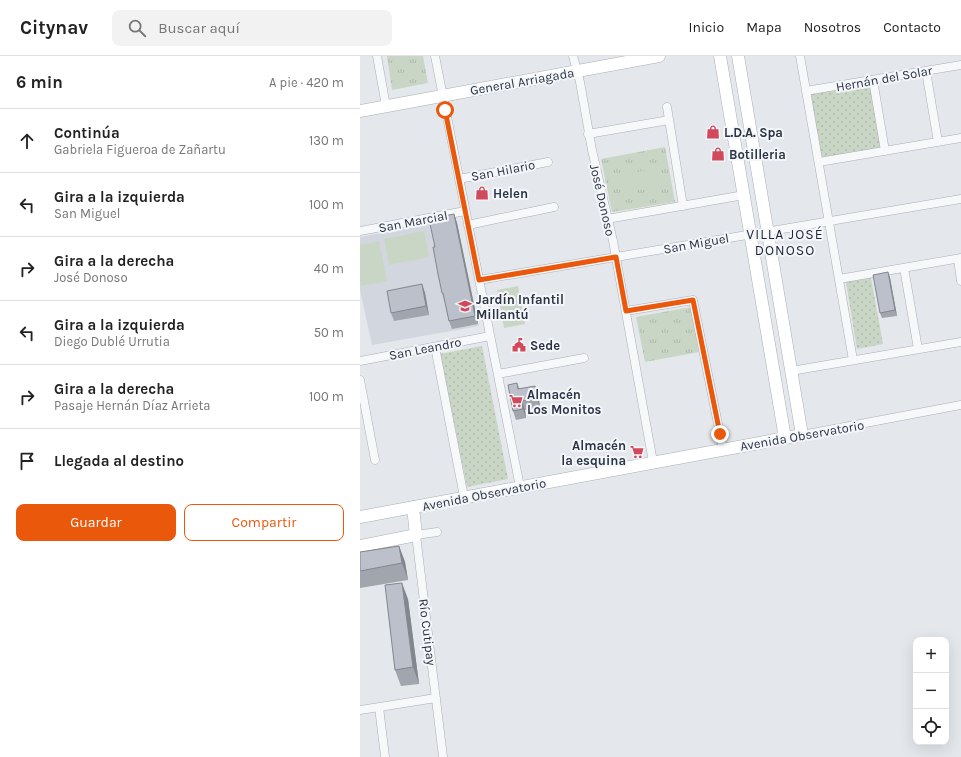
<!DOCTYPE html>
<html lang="es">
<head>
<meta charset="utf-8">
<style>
	:root { --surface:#fff; --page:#f2f2f2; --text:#222; --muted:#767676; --line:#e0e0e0; --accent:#ea580c }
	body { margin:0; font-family:Karla,sans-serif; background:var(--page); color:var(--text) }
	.controls { position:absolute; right:12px; bottom:12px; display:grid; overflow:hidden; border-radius:8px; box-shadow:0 4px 16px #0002 }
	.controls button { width:36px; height:36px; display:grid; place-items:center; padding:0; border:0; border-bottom:1px solid var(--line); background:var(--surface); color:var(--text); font:20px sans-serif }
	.stop { position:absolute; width:12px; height:12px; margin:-9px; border:3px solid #ea580c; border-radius:50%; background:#fff }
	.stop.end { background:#ea580c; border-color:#fff; box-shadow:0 1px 4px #0008 }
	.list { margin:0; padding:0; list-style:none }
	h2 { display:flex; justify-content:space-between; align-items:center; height:52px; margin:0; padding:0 16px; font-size:17px }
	h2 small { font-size:13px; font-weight:400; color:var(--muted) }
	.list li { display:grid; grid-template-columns:26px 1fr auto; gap:12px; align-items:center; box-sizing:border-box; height:64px; padding:0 16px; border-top:1px solid var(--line) }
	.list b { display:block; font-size:15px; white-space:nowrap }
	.list p { margin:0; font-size:13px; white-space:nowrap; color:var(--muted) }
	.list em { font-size:13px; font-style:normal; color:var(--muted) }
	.actions { display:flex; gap:8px; padding:12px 16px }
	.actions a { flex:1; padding:9px 0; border:1px solid var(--accent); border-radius:8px; text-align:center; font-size:14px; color:var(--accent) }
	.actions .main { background:var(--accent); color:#fff }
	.icon { flex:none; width:22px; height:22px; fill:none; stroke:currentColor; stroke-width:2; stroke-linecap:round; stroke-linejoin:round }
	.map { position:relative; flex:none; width:601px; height:701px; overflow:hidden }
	header { display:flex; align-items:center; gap:24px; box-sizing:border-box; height:56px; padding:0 20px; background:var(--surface); border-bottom:1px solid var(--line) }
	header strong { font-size:19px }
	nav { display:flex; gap:22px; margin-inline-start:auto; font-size:14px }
	.search { width:280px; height:36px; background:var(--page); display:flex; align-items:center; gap:10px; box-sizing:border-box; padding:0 14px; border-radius:8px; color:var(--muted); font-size:15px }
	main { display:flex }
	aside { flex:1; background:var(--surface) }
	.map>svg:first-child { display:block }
</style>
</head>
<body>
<header>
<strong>Citynav</strong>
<div class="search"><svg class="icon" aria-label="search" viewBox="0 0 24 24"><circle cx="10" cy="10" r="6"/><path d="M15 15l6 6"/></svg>Buscar aquí</div>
<nav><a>Inicio</a><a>Mapa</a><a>Nosotros</a><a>Contacto</a></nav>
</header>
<main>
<aside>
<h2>6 min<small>A pie · 420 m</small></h2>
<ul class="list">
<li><svg class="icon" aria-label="ahead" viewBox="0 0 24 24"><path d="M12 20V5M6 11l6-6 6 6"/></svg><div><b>Continúa</b><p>Gabriela Figueroa de Zañartu</p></div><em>130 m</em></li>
<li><svg class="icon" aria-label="left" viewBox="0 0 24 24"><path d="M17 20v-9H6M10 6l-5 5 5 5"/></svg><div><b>Gira a la izquierda</b><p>San Miguel</p></div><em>100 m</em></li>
<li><svg class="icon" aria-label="right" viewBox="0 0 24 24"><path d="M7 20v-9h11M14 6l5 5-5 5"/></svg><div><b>Gira a la derecha</b><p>José Donoso</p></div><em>40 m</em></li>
<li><svg class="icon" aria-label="left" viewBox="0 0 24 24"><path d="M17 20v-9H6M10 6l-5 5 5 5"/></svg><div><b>Gira a la izquierda</b><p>Diego Dublé Urrutia</p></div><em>50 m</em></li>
<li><svg class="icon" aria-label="right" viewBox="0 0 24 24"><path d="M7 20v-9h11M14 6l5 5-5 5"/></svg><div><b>Gira a la derecha</b><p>Pasaje Hernán Díaz Arrieta</p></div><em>100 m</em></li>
<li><svg class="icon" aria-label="arrive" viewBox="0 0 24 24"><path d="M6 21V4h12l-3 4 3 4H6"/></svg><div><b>Llegada al destino</b></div></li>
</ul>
<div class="actions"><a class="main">Guardar</a><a>Compartir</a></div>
</aside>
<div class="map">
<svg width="601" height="701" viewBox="0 0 601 701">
	<defs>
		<pattern id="grass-dots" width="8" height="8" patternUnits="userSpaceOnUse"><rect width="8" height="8" fill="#c9d6c5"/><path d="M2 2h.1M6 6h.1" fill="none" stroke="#adb8ab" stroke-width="1.8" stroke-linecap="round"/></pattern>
		<pattern id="park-tufts" width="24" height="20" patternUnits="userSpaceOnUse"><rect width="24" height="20" fill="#c9d6c5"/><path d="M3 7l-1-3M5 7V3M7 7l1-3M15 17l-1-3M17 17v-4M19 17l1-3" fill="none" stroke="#adb8ab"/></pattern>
	</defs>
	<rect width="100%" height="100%" fill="#e4e7ec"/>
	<path fill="#d2d6de" d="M96 163 119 270 12 289 0 234V181Z"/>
	<path fill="url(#grass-dots)" d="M509 28 512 31 522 91 520 94 460 102 450 42 452 38Z
		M511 222 523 288 497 293 486 226Z
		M122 290 148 423 107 431 80 298Z"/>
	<path fill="url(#park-tufts)" d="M27 0H63L68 27 32 34Z
		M305 91 315 146 252 156 241 103Z
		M331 251 339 296 285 306 276 261Z"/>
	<path fill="#c9d6c5" d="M297 113 299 131 265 136 262 118Z
		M64 175 69 201 29 209 24 183Z
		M19 185 27 225 1 230 0 226V189Z
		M158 230 165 268 144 272 137 234Z"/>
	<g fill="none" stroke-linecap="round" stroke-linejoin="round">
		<g stroke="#a9aeb7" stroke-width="9">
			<path id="street" d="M17 0 26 50
				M75 0 160 431
				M213 0 220 26 232 94 253 185 293 406
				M440 0 493 304
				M566 15 578 86
				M513 24 525 95
				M446 35 601 9
				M307 51 323 150
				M228 78 309 64
				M459 106 601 82
				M99 123 188 106
				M247 163 384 139
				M108 169 194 151
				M0 175 105 155
				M598 203 601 225
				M544 212 558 293
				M479 223 601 202
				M119 224 601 143
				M266 255 333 244 363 393
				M75 291 104 441
				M0 305 130 280
				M431 315 601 286
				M138 318 224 302
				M0 324 15 404
				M442 379 601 349
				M77 476 56 479 83 701
				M19 651 25 701
				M0 654 76 642"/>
		</g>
		<g stroke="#a9aeb7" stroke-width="13">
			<path id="secondary" d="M360 0 425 382
				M0 55 299 0
				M0 461 442 379 378 0
				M0 490 56 479 53 451"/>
		</g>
		<use href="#street" stroke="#f7f8fa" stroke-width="8"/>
		<use href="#secondary" stroke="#fff" stroke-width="12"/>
	</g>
	<path fill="#a1a5ae" d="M94 158 97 167 118 268 92 273 89 265 85 246 82 237 75 191Z
		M528 216 530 222 537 260 522 262 520 257Z
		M62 228 65 237 69 259 34 265 31 257Z
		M157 327 159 332 178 338 180 351 165 354 166 362 156 364 153 355Z
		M39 490 45 506 48 524 0 532V496Z
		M48 543 59 628 41 630 35 614Z"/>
	<path fill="#83868d" d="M94 158 97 167 118 268 115 260Z
		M528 216 530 222 537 260 535 254Z
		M62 228 65 237 69 259 66 250Z
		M175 330 178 338 180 351 177 343Z
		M162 345 165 354 166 362 163 353Z
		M39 490 45 506 48 524 42 507Z
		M42 527 48 543 59 628 53 611Z"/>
	<path fill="#bbc0ca" stroke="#83868d" d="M94 158 115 260 89 265 83 237H82L78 218 73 191H75L69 163Z
		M528 216 535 254 520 257 513 219Z
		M62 228 66 250 31 257 27 235Z
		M157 327 158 333 175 330 177 343 162 345 163 353 153 355 148 329Z
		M39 490 42 507 0 515V496Z
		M42 527 53 611 35 614 25 529Z"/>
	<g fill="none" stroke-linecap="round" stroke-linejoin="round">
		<path stroke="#ea580c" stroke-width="5" d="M85 54 119 224 256 201 266 255 333 244 360 378"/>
	</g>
	<defs>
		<g id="shop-bare" transform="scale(1.08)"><path d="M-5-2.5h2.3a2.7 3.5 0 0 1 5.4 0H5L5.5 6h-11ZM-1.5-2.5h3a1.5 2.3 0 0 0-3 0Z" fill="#d1495b" stroke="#f4f6f9" stroke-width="2.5" paint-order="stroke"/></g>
		<g id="school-bare" transform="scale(1.08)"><path d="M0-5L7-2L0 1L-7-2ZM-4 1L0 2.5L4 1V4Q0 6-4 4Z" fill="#d1495b" stroke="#f4f6f9" stroke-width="2.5" paint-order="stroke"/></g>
		<g id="civic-bare" transform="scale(1.08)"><path d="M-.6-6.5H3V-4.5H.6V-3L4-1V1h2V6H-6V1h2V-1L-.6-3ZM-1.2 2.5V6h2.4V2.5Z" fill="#d1495b" stroke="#f4f6f9" stroke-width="2.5" paint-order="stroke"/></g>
		<g id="supermarket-bare" transform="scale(1.08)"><path d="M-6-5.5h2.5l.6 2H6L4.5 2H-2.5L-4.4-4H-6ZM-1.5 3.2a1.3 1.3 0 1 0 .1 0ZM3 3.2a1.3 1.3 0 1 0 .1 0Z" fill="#d1495b" stroke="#f4f6f9" stroke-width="2.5" paint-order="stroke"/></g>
	</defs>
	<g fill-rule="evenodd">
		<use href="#shop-bare" x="353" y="76"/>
		<use href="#shop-bare" x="358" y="98"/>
		<use href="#shop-bare" x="122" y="137"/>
		<use href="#school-bare" x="105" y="250"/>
		<use href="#civic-bare" x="159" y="289"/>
		<use href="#supermarket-bare" x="156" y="345"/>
		<use href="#supermarket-bare" x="277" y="396"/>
	</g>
	<g text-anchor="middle" stroke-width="4" stroke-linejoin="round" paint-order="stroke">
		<g font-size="13" fill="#2b3445" stroke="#f4f6f9">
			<text transform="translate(524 22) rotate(-10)" y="5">Hernán del Solar</text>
			<text transform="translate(162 25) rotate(-10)" y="5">General Arriagada</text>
			<text transform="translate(143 114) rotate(-11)" y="5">San Hilario</text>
			<text transform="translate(243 144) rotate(77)" y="5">José Donoso</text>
			<text transform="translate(53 165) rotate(-11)" y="5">San Marcial</text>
			<text transform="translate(336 187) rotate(-10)" y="5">San Miguel</text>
			<text transform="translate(65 292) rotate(-11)" y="5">San Leandro</text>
			<text transform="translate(442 379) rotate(-10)" y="5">Avenida Observatorio</text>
			<text transform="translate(124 438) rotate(-11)" y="5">Avenida Observatorio</text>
			<text transform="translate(68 576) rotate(83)" y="5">Río Cutipay</text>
		</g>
		<g font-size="13" font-weight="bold" fill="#2b3445" stroke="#f4f6f9" text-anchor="start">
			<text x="364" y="81">L.D.A. Spa</text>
			<text x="369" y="103">Botilleria</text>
			<text x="133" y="142">Helen</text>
			<text x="116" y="248">Jardín Infantil<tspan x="116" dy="15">Millantú</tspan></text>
			<text x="170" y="294">Sede</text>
			<text x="167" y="343">Almacén<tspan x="167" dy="15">Los Monitos</tspan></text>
			<text x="266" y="394" text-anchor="end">Almacén<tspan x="266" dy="15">la esquina</tspan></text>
		</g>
		<g font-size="14" letter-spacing="1" fill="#1d2536" stroke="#f4f6f9">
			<text x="425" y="183">VILLA JOSÉ<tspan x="425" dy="16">DONOSO</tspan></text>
		</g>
	</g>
</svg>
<div class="controls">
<button>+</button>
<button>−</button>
<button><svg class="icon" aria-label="locate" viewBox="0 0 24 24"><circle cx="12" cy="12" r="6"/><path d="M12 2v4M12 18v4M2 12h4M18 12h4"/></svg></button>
</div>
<div class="stop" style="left:85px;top:54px"></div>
<div class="stop end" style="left:360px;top:378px"></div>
</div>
</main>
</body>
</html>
